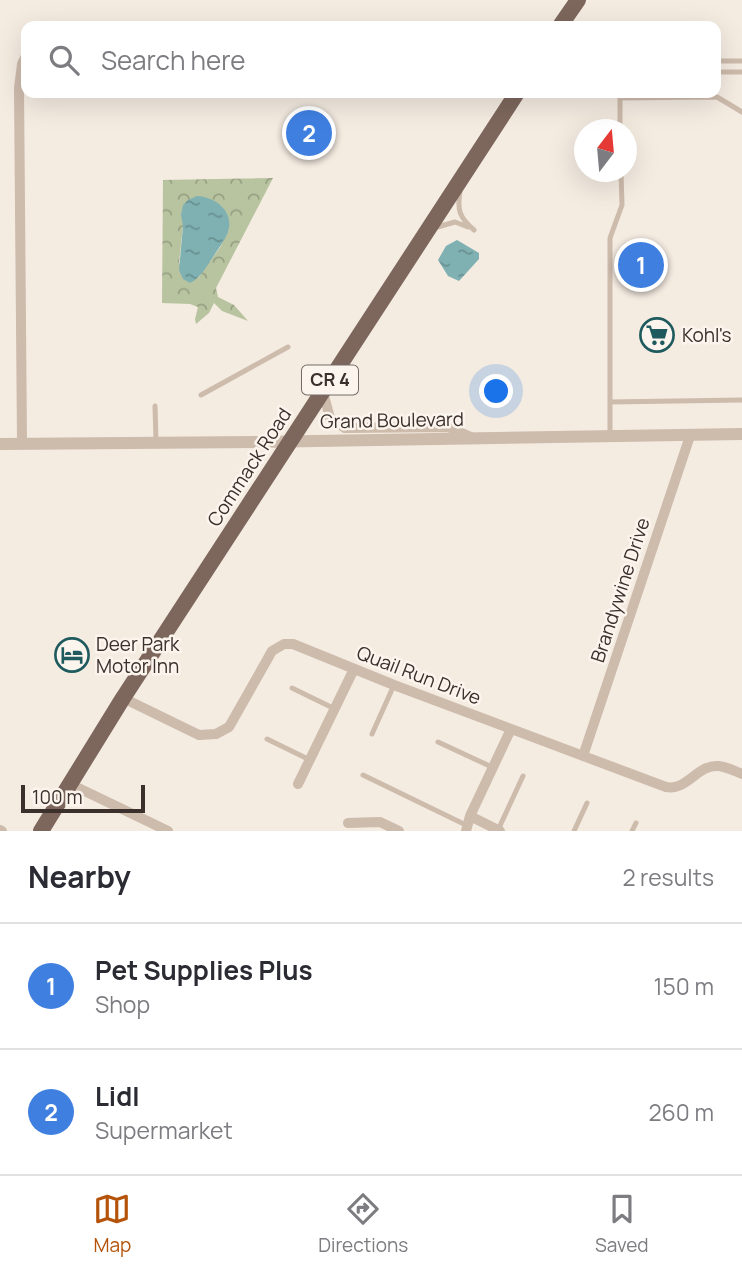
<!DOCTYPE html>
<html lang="en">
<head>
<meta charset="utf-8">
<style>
	:root { --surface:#fff; --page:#f7f7f7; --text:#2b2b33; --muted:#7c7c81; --line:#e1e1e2; --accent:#b45309 }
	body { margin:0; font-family:Manrope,sans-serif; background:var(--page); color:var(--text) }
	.compass { position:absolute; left:574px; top:119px; width:63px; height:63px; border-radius:50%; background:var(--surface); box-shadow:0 7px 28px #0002; rotate:16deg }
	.scale { position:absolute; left:21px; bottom:18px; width:124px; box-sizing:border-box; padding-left:7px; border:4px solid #3b302b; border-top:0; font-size:19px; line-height:24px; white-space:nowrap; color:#3b302b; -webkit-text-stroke:5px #fbf5ee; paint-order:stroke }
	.you { position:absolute; left:497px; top:392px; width:24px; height:24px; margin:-18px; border:5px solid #fff; border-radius:50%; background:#1a73e8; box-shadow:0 0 0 10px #1a73e833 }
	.badge { display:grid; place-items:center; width:46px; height:46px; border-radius:50%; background:var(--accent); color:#fff; font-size:23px; font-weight:700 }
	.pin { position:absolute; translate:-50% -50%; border:4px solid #fff; box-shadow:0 2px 7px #0006 }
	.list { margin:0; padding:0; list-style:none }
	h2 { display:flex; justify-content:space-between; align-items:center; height:91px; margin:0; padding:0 28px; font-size:30px }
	h2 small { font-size:23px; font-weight:400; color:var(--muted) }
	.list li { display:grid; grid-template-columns:46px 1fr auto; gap:21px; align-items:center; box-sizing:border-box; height:126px; padding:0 28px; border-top:2px solid var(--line) }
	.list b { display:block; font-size:26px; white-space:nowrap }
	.list p { margin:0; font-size:23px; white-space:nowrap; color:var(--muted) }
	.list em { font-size:23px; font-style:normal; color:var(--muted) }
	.icon { flex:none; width:38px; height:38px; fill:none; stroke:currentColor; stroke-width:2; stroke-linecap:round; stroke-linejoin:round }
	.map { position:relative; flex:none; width:742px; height:831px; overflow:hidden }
	.search { position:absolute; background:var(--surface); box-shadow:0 7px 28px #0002; left:21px; right:21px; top:21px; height:77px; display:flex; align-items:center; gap:18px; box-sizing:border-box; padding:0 24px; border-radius:14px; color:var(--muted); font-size:26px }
	.sheet { height:343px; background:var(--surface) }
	nav { display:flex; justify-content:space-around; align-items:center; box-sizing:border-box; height:98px; border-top:2px solid var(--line); background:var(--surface); font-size:19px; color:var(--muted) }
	nav a { display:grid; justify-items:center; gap:4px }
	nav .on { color:var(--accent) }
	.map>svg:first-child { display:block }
</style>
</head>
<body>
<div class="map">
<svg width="742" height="831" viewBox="0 0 742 831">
	<defs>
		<pattern id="forest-crowns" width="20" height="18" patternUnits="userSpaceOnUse" patternTransform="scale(1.75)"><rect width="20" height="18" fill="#b8c4a0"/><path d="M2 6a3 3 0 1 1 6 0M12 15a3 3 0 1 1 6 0" fill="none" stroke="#97a083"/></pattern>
		<pattern id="water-ripples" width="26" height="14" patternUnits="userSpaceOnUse" patternTransform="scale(1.75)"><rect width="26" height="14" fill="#7fb0b2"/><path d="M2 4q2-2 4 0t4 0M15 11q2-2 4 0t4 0" fill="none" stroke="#699091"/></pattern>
	</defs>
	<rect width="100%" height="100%" fill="#f4ebe1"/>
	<path fill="url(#forest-crowns)" fill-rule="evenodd" d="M273 178 216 288 218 297 234 305 248 321 222 311 214 303 209 313 196 324 195 319 198 307 190 304 162 303 163 180ZM212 200 222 207 229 228 221 246 198 278 179 263 183 226Z"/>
	<path fill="url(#water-ripples)" d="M197 196C214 197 232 209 229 228 227 238 220 246 215 254 208 264 201 278 190 283L183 279 179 270 183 226 181 215 183 205 188 200Z
		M457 240 479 253V259L459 281 448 276 438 260 446 246Z"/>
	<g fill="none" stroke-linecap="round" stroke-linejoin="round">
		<path stroke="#cdbbac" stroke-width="5" d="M716 61H742
			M716 72H742
			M620 130V98L717 97 742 112
			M460 191C457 210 459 217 474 230
			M434 228 455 222 468 227
			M201 395 288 347
			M610 402 742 400
			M155 406 156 441
			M610 436V238L622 205 621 172
			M292 688 335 709
			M372 734 394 685
			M267 739 310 760
			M438 742 494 768
			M363 775 468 826
			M498 830 523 776
			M574 831 587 803
			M632 831 636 823"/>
		<path stroke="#cdbbac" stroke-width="10" d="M323 392 330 418 345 428 448 427 471 437
			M22 443 19 88 22 64 26 56
			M123 698 199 735 216 734 229 727 272 651 284 644H293L394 685 666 787C688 791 697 764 719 766 727 767 735 771 742 774
			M583 756 690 436
			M70 784 168 831
			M298 784 354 669
			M470 816 500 831
			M348 823 380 822 399 831
			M0 830 2 831
			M466 831 470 816 511 729"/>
		<path stroke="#cdbbac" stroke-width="12" d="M0 444 257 442 742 434"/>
		<path stroke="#7d675c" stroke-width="16" d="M560 26 578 0
			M41 831 123 698 517 93"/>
	</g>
	<defs>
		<g id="supermarket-ring" transform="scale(1.75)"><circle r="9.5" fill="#fbf5ee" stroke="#1f5a5e" stroke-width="1.5"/><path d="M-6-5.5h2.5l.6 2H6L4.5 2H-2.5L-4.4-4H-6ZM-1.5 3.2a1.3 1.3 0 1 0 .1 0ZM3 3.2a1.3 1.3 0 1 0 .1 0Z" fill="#1f5a5e"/></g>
		<g id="hotel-ring" transform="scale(1.75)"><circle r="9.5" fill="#fbf5ee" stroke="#1f5a5e" stroke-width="1.5"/><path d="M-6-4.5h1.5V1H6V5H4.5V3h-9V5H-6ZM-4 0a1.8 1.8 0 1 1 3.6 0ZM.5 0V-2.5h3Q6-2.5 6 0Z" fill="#1f5a5e"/></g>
	</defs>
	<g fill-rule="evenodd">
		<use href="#supermarket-ring" x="657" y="335"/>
		<use href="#hotel-ring" x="72" y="655"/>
	</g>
	<g text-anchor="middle" stroke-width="5" stroke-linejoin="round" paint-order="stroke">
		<rect fill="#fbf5ee" stroke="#756b66" stroke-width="2" x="302" y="365.5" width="56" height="29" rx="5"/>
		<g font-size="18" font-weight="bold" fill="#3b302b">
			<text x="330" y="386">CR 4</text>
		</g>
		<g font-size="19" fill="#3b302b" stroke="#fbf5ee" text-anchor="start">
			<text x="682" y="342">Kohl's</text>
			<text x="96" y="651">Deer Park<tspan x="96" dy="22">Motor Inn</tspan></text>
		</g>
		<g font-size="19" fill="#3b302b" stroke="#fbf5ee">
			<text transform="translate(392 420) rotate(-1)" y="7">Grand Boulevard</text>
			<text transform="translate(249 467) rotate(-57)" y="7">Commack Road</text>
			<text transform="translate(620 590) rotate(-72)" y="7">Brandywine Drive</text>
			<text transform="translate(419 675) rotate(21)" y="7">Quail Run Drive</text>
		</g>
	</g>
</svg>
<svg class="compass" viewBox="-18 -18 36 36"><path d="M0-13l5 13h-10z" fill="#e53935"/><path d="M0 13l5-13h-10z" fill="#7c7c81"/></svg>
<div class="scale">100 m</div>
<div class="you"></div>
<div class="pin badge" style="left:641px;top:265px;background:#3f7fe0">1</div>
<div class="pin badge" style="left:309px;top:133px;background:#3f7fe0">2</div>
<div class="search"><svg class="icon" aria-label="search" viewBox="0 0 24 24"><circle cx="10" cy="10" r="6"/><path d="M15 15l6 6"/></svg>Search here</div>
</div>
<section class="sheet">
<h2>Nearby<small>2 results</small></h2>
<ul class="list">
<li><span class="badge" style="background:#3f7fe0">1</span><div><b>Pet Supplies Plus</b><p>Shop</p></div><em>150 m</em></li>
<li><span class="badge" style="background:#3f7fe0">2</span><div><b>Lidl</b><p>Supermarket</p></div><em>260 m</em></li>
</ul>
</section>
<nav>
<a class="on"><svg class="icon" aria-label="map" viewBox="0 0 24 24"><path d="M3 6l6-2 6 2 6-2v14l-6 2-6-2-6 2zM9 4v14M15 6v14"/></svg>Map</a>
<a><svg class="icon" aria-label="directions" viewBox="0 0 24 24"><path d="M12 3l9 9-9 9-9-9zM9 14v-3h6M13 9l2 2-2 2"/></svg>Directions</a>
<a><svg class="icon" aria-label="saved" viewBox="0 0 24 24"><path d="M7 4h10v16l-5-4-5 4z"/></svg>Saved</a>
</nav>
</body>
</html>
